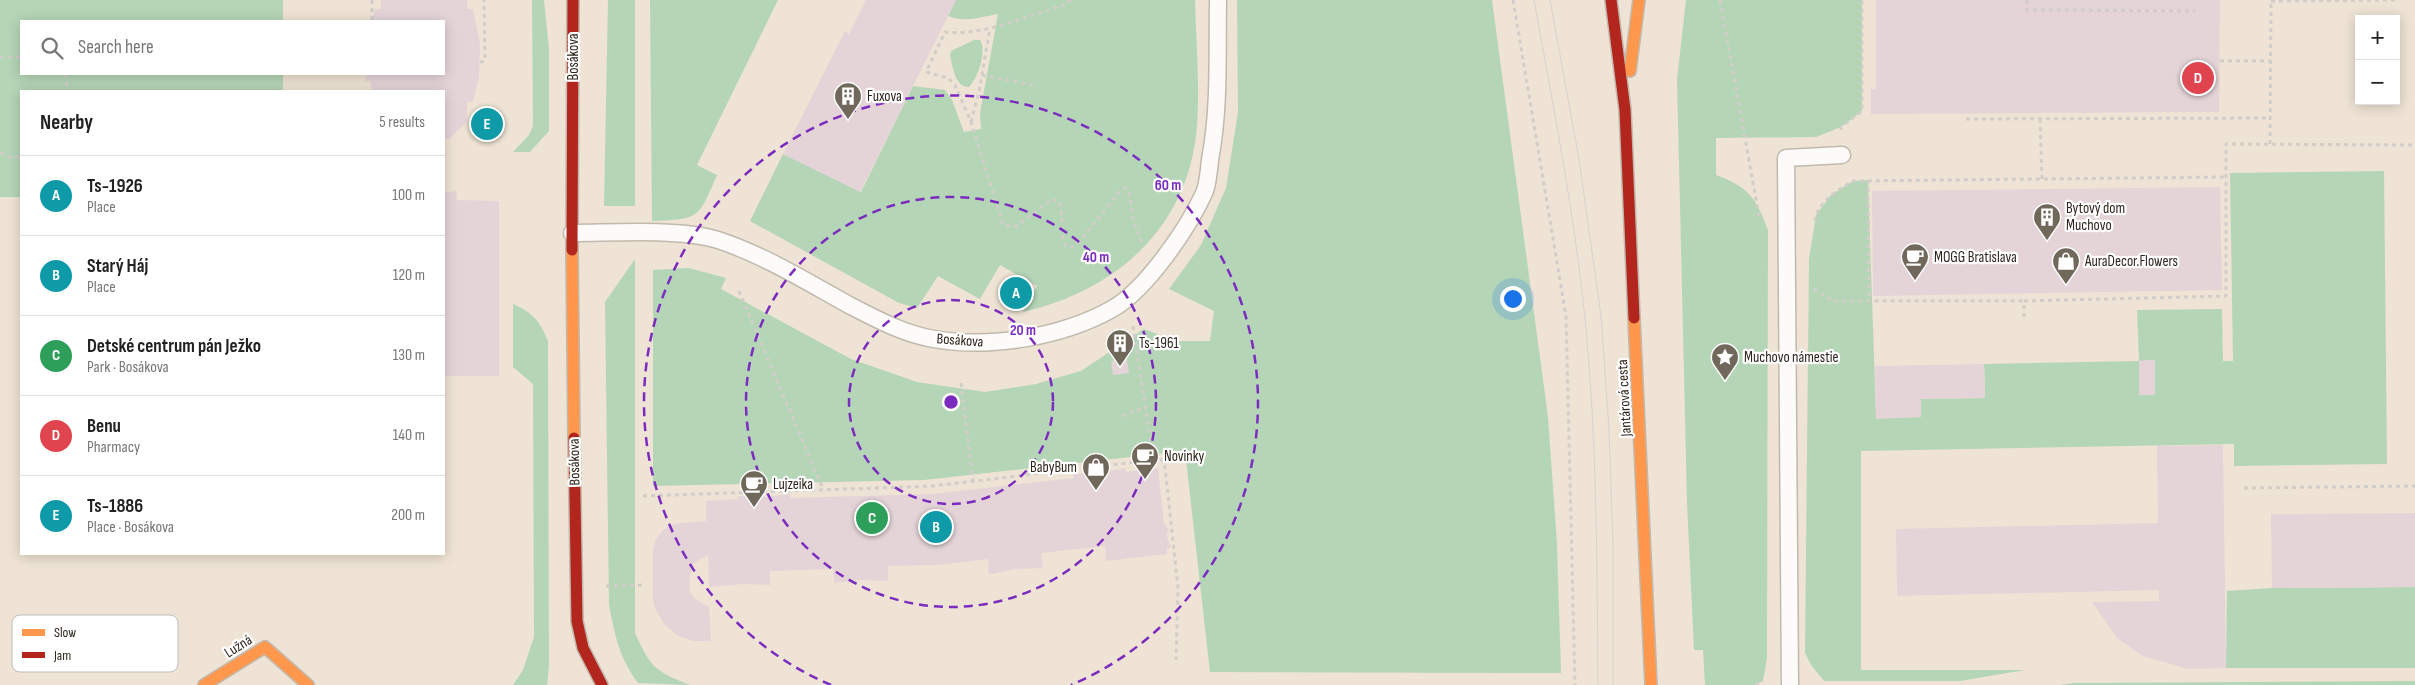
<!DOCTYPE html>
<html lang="en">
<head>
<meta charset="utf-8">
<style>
	:root { --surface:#fff; --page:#f6f6f6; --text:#222; --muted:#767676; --line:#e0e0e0; --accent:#71685c }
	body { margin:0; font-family:"Sofia Sans Condensed",sans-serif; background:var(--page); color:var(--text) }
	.controls { position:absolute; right:15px; top:15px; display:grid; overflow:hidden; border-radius:0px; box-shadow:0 2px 12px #0003 }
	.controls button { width:45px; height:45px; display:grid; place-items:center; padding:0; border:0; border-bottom:1px solid var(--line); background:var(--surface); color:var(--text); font:25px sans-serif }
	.you { position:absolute; left:1512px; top:298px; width:18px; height:18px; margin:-12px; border:4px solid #fff; border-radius:50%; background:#1a73e8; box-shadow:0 0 0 8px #1a73e833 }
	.badge { display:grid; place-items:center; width:32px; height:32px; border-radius:50%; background:var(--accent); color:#fff; font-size:16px; font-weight:700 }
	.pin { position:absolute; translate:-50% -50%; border:2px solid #fff; box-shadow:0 1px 5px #0006 }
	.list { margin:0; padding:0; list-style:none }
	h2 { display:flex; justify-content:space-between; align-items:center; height:65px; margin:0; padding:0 20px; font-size:21px }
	h2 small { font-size:16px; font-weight:400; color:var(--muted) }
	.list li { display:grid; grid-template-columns:32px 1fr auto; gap:15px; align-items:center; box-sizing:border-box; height:80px; padding:0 20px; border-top:1px solid var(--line) }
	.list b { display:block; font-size:19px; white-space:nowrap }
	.list p { margin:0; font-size:16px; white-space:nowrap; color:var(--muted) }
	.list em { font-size:16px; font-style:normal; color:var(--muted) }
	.icon { flex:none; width:28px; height:28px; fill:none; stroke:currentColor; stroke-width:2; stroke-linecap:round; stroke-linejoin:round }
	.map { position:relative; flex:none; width:2415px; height:685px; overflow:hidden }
	.search { position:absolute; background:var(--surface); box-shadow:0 2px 12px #0003; left:20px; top:20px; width:425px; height:55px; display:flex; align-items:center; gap:12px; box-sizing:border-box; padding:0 18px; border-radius:0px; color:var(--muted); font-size:19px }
	.panel { position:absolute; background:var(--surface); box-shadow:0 2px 12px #0003; left:20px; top:90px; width:425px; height:465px; border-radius:0px }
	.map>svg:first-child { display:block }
</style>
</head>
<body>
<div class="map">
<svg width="2415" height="685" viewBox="0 0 2415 685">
	<rect width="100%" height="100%" fill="#eee3d4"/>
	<path fill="#b5d5b7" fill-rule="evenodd" d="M0 0H283V21H21V74H283V91H21V197H0Z
		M532 0H544L549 49V131L530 152H513L529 135 533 126Z
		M608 0H635V206H604Z
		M650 0H778L697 165 717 175C698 219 700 219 652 221Z
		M956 0H1195C1196 41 1200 85 1197 126 1189 227 1117 290 1023 312L1037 286 1000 265 980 299 938 276 917 308 899 303 750 221 783 154 861 192 913 86 945 90 952 100 964 132 981 129 980 113 998 14C980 17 966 23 948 16Z
		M1237 0H1492L1548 417 1557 544 1561 673 1210 672 1185 451 924 480 653 486V270L689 268 726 278 721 289 851 359 917 382 985 392 1036 384 1081 371 1144 329 1175 341H1210L1214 311 1169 289 1201 245 1226 188 1238 112Z
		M1686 0H1862V111L1841 127 1816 137 1716 138V175C1749 187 1756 198 1768 230L1767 658 1763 681 1755 685H1705L1703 650H1694L1687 502 1677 79Z
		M974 40H980C987 51 978 78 969 87 955 88 953 67 950 56L951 51Z
		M2384 171 2387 464 2234 466V444L1861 451V670H2025L1960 681H1824L1811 665 1805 653 1809 259 1816 215 1831 195 1853 181 1868 180 1876 418 1921 417V399L1985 398 1984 364 2139 361 2137 310 2222 309 2223 361H2233L2230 173ZM2155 360V395L2139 394V361Z
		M635 259V633C651 668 655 671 690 685L638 683C619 657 615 636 609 605L605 302Z
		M513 304C532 312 540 321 548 341L549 667 547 685H513L523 670 534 637 533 384 513 367Z
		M2415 587V668H2226L2227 591 2272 588Z
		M2415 681V685H2060L2073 683Z"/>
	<path fill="#e4d4d7" d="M381 0H467V9H473L480 44 479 77 473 102H467V122L449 139H444V91H372L370 81H365L366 74H444V21H372L375 9H381Z
		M866 0H956L860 192 783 154 845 31 849 34Z
		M1876 0H2220L2219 112 1871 114V89H1876Z
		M477 119H497V130H477Z
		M2220 187 2222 290 1873 296 1872 191Z
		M456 191 457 200 499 201V376H444V193Z
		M1016 279 1028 285 1017 308 1004 302Z
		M1127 359 1129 373 1113 375 1111 361Z
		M2155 360V395H2139V361Z
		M1984 364 1985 398 1921 399V417L1876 419 1875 366Z
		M2223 445 2226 668 2188 669 2143 656 2117 638 2092 602 2159 601V590L1897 596 1896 529 2158 523 2157 446Z
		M1125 468 1126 472 1158 468 1164 523 1169 531 1166 534 1171 547 1167 549V554L1106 561 1105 546 1041 553 1043 568 1015 569 992 574H989L988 559 938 565 888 566V581L861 580 834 583 833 569 770 571V585L743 584 709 587 708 555 694 563 689 579 690 592 695 599 709 607 711 641H693L678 636 664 624 655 608 653 599V551L655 541 662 531 672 524 706 521V501L738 499V496L765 497 790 494 791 498 933 494 1074 478 1073 474 1100 473Z
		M2415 513V587L2272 588 2271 514Z"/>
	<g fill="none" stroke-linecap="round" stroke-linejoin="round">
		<g stroke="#c1b9ad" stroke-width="19">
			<path id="lane" d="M572 233C612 233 681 228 718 240 764 255 807 282 849 305 876 319 904 334 934 339 990 349 1062 337 1112 309 1146 290 1189 227 1205 191 1208 182 1209 170 1210 160 1220 107 1217 54 1218 0
				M1790 685 1786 158 1842 155"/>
		</g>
		<g stroke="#c1b9ad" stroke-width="14">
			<path id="slow" d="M1630 71 1639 0
				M572 250 574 438
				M1634 318 1651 685
				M204 685 265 647 308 685"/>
		</g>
		<g stroke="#c1b9ad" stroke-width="14">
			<path id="jam" d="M1611 0 1625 110 1634 318
				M572 250 573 0
				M574 438 577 621 583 648 602 685"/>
		</g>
		<path stroke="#d1cec9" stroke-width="3" stroke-dasharray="4 4" stroke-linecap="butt" d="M372 0V20
			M1071 0 1064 5C1027 16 985 36 945 32L926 72 948 78 955 85 971 122 1003 225 1015 227 1052 199 1059 202C1065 216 1058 233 1066 246L1072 247 1078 243 1121 190 1125 188 1129 191 1133 220 1142 244
			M1513 0 1566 316 1575 685
			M1720 0 1759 216
			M2027 0V10L2195 11
			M2271 1 2395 0
			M0 57H21
			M2220 61H2271
			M480 62 485 61 484 0
			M66 74 67 91
			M982 75 1037 86
			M1966 119 2270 118
			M2040 119 2042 179
			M971 122 979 92 990 28
			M1841 130V127L1862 111V0
			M2270 144 2271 0
			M0 153 11 158 21 156
			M1868 180 1869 302
			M1815 221C1817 202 1838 190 1853 181L2224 177
			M1814 289 1833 301H2024
			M739 291 823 489
			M2024 317V301L2226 296V144L2415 145
			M1133 326 1150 437 1165 467 1178 588 1176 660
			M961 383 973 481
			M1122 416 1146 407
			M2244 488 2415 486
			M643 496 933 486 1161 459
			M606 586 645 585
			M1755 685 1763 680"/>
		<use href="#lane" stroke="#fcfbf9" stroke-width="16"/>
		<use href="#slow" stroke="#ff974d" stroke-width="11"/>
		<use href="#jam" stroke="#b3261e" stroke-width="11"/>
		<path stroke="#d6d3cf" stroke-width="1" d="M1534 0C1553 105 1574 211 1585 318 1597 439 1597 563 1598 685
			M1550 0 1579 159 1601 316 1609 429 1613 543V685"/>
	</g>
	<g fill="none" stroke="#7b2cbf" stroke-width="2.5" stroke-dasharray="9 6">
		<circle cx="951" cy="402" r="102"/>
		<circle cx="951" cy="402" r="205"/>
		<path d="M831 685A307 307 0 1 1 1071 685"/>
	</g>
	<defs>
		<g id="building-pin" transform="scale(1.4375)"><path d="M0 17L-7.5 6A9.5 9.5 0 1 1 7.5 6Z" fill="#71685c" stroke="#fff"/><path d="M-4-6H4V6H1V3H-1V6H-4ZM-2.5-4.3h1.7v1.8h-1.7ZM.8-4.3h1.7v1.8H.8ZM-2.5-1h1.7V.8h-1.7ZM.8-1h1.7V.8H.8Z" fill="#fff"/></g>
		<g id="cafe-pin" transform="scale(1.4375)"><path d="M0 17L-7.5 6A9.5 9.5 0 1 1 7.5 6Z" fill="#71685c" stroke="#fff"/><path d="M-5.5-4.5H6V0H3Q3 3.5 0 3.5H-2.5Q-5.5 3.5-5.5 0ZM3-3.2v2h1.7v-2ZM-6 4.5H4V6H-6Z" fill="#fff"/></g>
		<g id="shop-pin" transform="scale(1.4375)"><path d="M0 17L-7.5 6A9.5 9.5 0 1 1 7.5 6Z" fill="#71685c" stroke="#fff"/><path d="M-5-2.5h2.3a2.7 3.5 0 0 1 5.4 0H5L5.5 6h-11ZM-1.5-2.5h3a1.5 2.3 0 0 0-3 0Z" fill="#fff"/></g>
		<g id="sight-pin" transform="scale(1.4375)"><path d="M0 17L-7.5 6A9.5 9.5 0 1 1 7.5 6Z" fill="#71685c" stroke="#fff"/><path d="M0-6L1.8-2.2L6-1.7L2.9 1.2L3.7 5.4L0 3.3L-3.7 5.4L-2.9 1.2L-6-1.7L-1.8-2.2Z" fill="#fff"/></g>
	</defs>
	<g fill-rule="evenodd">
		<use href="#building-pin" x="848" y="96"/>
		<use href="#building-pin" x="2047" y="217"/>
		<use href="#cafe-pin" x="1915" y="257"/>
		<use href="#shop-pin" x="2066" y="261"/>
		<use href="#building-pin" x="1120" y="343"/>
		<use href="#sight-pin" x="1725" y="357"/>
		<use href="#cafe-pin" x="1145" y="456"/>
		<use href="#shop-pin" x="1096" y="467"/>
		<use href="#cafe-pin" x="754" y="484"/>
	</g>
	<g text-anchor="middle" stroke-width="4.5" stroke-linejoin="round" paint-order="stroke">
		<g font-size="15" fill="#2d251b" stroke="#fff">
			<text transform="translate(573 57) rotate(-90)" y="5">Bosákova</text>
			<text transform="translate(960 340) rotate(4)" y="5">Bosákova</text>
			<text transform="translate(1624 398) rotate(-93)" y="5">Jantárová cesta</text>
			<text transform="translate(574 462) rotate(-91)" y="5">Bosákova</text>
			<text transform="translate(238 646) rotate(-32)" y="5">Lužná</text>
		</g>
		<g font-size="15" fill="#2d251b" stroke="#fff" text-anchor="start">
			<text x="867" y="101">Fuxova</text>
			<text x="2066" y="213">Bytový dom<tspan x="2066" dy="17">Muchovo</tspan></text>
			<text x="1934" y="262">MOGG Bratislava</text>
			<text x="2085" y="266">AuraDecor.Flowers</text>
			<text x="1139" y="348">Ts-1961</text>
			<text x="1744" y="362">Muchovo námestie</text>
			<text x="1164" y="461">Novinky</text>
			<text x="1077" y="472" text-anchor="end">BabyBum</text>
			<text x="773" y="489">Lujzeika</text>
		</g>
	</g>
	<rect x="12" y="615" width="166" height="57" rx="8" fill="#fff" stroke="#c0bebb" stroke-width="1"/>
	<rect x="22" y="629" width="23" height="7" fill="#ff974d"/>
	<rect x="22" y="652" width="23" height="6" fill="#b3261e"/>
	<g font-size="14" fill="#2d251b">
		<text x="54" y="637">Slow</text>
		<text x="54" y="660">Jam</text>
	</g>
	<circle cx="951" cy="402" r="8" fill="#7b2cbf" stroke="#fff" stroke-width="2.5"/>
	<g font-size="15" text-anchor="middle" font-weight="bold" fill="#7b2cbf" stroke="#fff" stroke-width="4.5" stroke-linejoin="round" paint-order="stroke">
		<text x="1168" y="190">60 m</text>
		<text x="1096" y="262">40 m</text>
		<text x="1023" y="335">20 m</text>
	</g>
</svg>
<div class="controls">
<button>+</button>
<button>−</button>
</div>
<div class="you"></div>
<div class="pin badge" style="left:1016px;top:293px;background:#0f9aa8">A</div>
<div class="pin badge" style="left:936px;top:527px;background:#0f9aa8">B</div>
<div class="pin badge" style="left:872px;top:518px;background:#2e9e5b">C</div>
<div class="pin badge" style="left:2198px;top:78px;background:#e0444e">D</div>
<div class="pin badge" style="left:487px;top:124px;background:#0f9aa8">E</div>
<div class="search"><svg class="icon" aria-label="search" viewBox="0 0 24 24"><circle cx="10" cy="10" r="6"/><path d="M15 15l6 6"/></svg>Search here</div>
<section class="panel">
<h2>Nearby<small>5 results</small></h2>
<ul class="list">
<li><span class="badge" style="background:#0f9aa8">A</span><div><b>Ts-1926</b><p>Place</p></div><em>100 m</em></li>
<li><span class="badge" style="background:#0f9aa8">B</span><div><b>Starý Háj</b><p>Place</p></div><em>120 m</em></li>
<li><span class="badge" style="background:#2e9e5b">C</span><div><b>Detské centrum pán Ježko</b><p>Park · Bosákova</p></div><em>130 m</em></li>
<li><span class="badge" style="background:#e0444e">D</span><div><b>Benu</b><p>Pharmacy</p></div><em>140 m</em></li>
<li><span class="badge" style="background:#0f9aa8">E</span><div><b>Ts-1886</b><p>Place · Bosákova</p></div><em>200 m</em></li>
</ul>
</section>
</div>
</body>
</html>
